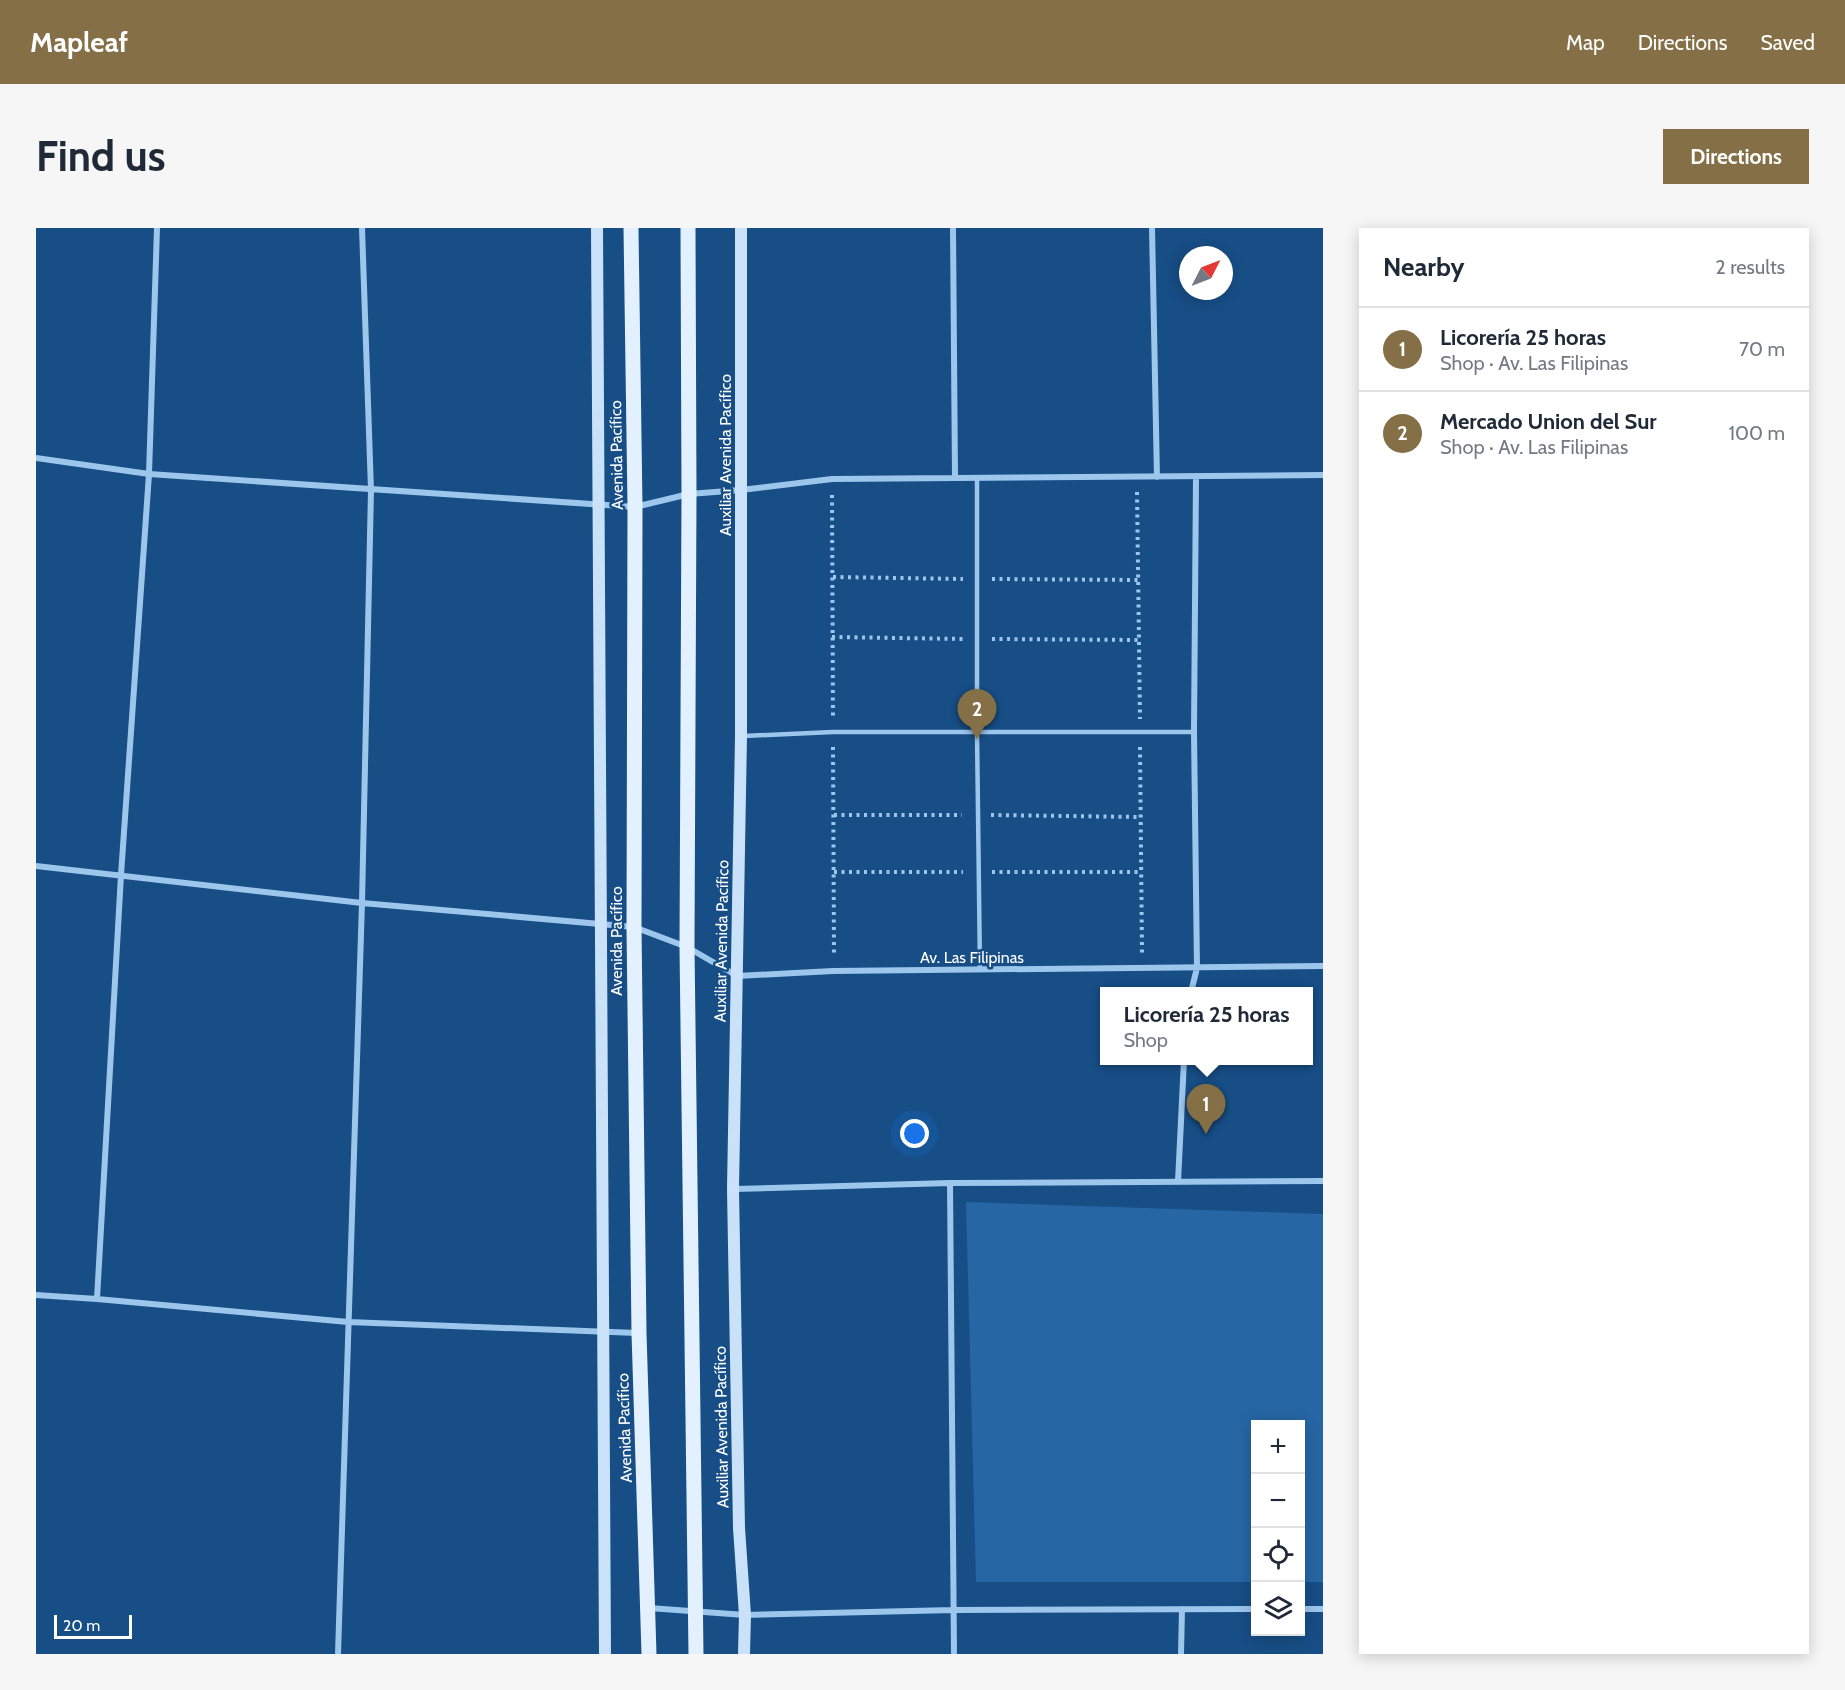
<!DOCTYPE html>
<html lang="en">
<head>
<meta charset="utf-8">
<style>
	:root { --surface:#fff; --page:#f6f6f7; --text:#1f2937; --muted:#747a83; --line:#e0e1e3; --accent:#846f46 }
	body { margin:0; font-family:Cabin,sans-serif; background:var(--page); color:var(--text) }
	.controls { position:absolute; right:18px; bottom:18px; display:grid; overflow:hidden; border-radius:0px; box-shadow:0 3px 15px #0003 }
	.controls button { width:54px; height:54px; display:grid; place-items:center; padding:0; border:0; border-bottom:2px solid var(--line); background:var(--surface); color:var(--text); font:30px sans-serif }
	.compass { position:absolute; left:1143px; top:18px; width:54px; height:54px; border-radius:50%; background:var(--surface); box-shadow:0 3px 15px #0003; rotate:48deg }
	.scale { position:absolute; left:18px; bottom:15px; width:78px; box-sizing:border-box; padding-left:6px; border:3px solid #fff; border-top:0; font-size:16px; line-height:21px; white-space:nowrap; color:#fff; -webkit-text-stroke:4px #174e86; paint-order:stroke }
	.you { position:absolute; left:879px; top:906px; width:21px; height:21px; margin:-15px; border:4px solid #fff; border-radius:50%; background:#1a73e8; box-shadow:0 0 0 9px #1a73e833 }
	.badge { display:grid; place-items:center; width:39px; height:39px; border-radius:50%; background:var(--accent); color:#fff; font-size:20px; font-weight:700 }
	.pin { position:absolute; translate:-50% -50px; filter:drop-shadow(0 2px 3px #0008) }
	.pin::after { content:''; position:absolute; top:32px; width:21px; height:18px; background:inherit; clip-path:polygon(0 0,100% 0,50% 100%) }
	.popup { position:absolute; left:1064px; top:759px; width:213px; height:78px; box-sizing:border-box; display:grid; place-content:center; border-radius:0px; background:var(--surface); filter:drop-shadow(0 2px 4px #0005); font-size:20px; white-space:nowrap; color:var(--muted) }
	.popup b { font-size:22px; color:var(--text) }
	.popup::after { content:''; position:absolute; left:50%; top:100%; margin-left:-12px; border:12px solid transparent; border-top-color:var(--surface) }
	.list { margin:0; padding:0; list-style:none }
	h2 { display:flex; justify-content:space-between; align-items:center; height:78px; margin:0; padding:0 24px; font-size:26px }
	h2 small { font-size:20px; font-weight:400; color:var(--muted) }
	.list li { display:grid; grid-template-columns:39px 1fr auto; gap:18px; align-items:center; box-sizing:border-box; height:84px; padding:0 24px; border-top:2px solid var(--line) }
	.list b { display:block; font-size:22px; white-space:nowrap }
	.list p { margin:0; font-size:20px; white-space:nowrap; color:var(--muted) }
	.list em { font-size:20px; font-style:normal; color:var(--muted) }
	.icon { flex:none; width:33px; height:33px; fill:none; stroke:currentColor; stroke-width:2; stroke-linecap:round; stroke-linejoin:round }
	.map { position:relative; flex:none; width:1287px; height:1426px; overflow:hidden; border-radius:0px }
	header { display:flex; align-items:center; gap:36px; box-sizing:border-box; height:84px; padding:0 30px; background:var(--accent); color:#fff }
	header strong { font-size:28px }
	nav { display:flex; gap:33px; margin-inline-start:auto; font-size:21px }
	.intro { display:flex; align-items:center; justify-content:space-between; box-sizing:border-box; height:144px; padding:0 36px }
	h1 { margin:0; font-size:42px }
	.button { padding:15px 27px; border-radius:0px; background:var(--accent); color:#fff; font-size:21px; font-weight:700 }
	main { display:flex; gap:36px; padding:0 36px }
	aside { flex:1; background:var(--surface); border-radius:0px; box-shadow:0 3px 15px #0003 }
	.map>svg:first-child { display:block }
</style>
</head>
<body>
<header>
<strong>Mapleaf</strong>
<nav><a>Map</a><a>Directions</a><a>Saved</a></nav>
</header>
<div class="intro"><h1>Find us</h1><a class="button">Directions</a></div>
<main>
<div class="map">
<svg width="1287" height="1426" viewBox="0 0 1287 1426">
	<rect width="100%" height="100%" fill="#174e86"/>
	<path fill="#2666a4" d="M930 974 1287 986V1354H1265L1264 1196H1220L1219 1354H940Z"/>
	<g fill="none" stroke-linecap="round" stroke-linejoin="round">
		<path stroke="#9dc6ed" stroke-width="4" stroke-dasharray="3 4.5" stroke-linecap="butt" d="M1101 264 1104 491
			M796 267 797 491
			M797 349 927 351
			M956 351 1102 352
			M796 409 928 411
			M956 411 1103 412
			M797 519 798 728
			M1104 519 1106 725
			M798 587H926
			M955 587 1105 589
			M798 644H927
			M956 644H1105"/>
		<path stroke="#9dc6ed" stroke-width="4.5" d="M941 250V504L944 742
			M708 508 797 504H1158"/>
		<path stroke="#9dc6ed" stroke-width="6" d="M917 0 919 250
			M1116 0 1121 249
			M0 230 113 246 599 279 653 266 705 262 796 251 1287 247
			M0 638 326 675 598 699 651 719 701 748 797 743 1287 738
			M1155 764 1161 740 1158 504 1160 248
			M1142 954 1148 832
			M914 955 918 1426
			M698 961 914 955 1287 953
			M0 1067 61 1071 312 1094 601 1105
			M61 1071 85 647 113 246 121 0
			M613 1380 709 1387 918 1382 1220 1381
			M1264 1381H1287
			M302 1426 326 675 335 262 326 0
			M1145 1426 1146 1381"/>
		<path stroke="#c9e1f9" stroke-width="12" d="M561 0 569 1426
			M705 0V508L697 961 703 1300 709 1387 708 1426"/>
		<path stroke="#e3f0ff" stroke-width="15" d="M595 0 599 279 598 699 603 1105 613 1426
			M652 0 653 266 651 719 660 1426"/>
	</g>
	<g text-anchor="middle" stroke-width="5" stroke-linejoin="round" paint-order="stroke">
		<g font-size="16" fill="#fff" stroke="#174e86">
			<text transform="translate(580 227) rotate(-91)" y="6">Avenida Pacífico</text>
			<text transform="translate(689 227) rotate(-90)" y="6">Auxiliar Avenida Pacífico</text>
			<text transform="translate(580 713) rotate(-90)" y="6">Avenida Pacífico</text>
			<text transform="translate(685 713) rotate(-89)" y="6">Auxiliar Avenida Pacífico</text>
			<text x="936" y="735">Av. Las Filipinas</text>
			<text transform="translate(685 1199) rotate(-91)" y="6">Auxiliar Avenida Pacífico</text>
			<text transform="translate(588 1200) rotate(-92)" y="6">Avenida Pacífico</text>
		</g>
	</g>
</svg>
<div class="controls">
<button>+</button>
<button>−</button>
<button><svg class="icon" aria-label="locate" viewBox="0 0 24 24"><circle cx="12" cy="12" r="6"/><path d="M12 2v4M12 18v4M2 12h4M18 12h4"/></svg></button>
<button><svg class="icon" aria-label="layers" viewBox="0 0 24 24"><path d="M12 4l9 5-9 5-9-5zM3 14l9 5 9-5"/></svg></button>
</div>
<svg class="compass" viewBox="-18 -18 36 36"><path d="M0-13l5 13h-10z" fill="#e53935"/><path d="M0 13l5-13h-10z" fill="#747a83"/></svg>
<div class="scale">20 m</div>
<div class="you"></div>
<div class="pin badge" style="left:1170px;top:906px">1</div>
<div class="popup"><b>Licorería 25 horas</b>Shop</div>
<div class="pin badge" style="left:941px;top:511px">2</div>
</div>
<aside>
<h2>Nearby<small>2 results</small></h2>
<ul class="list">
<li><span class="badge">1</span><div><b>Licorería 25 horas</b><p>Shop · Av. Las Filipinas</p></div><em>70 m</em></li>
<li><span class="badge">2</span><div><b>Mercado Union del Sur</b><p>Shop · Av. Las Filipinas</p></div><em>100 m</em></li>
</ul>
</aside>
</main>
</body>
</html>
